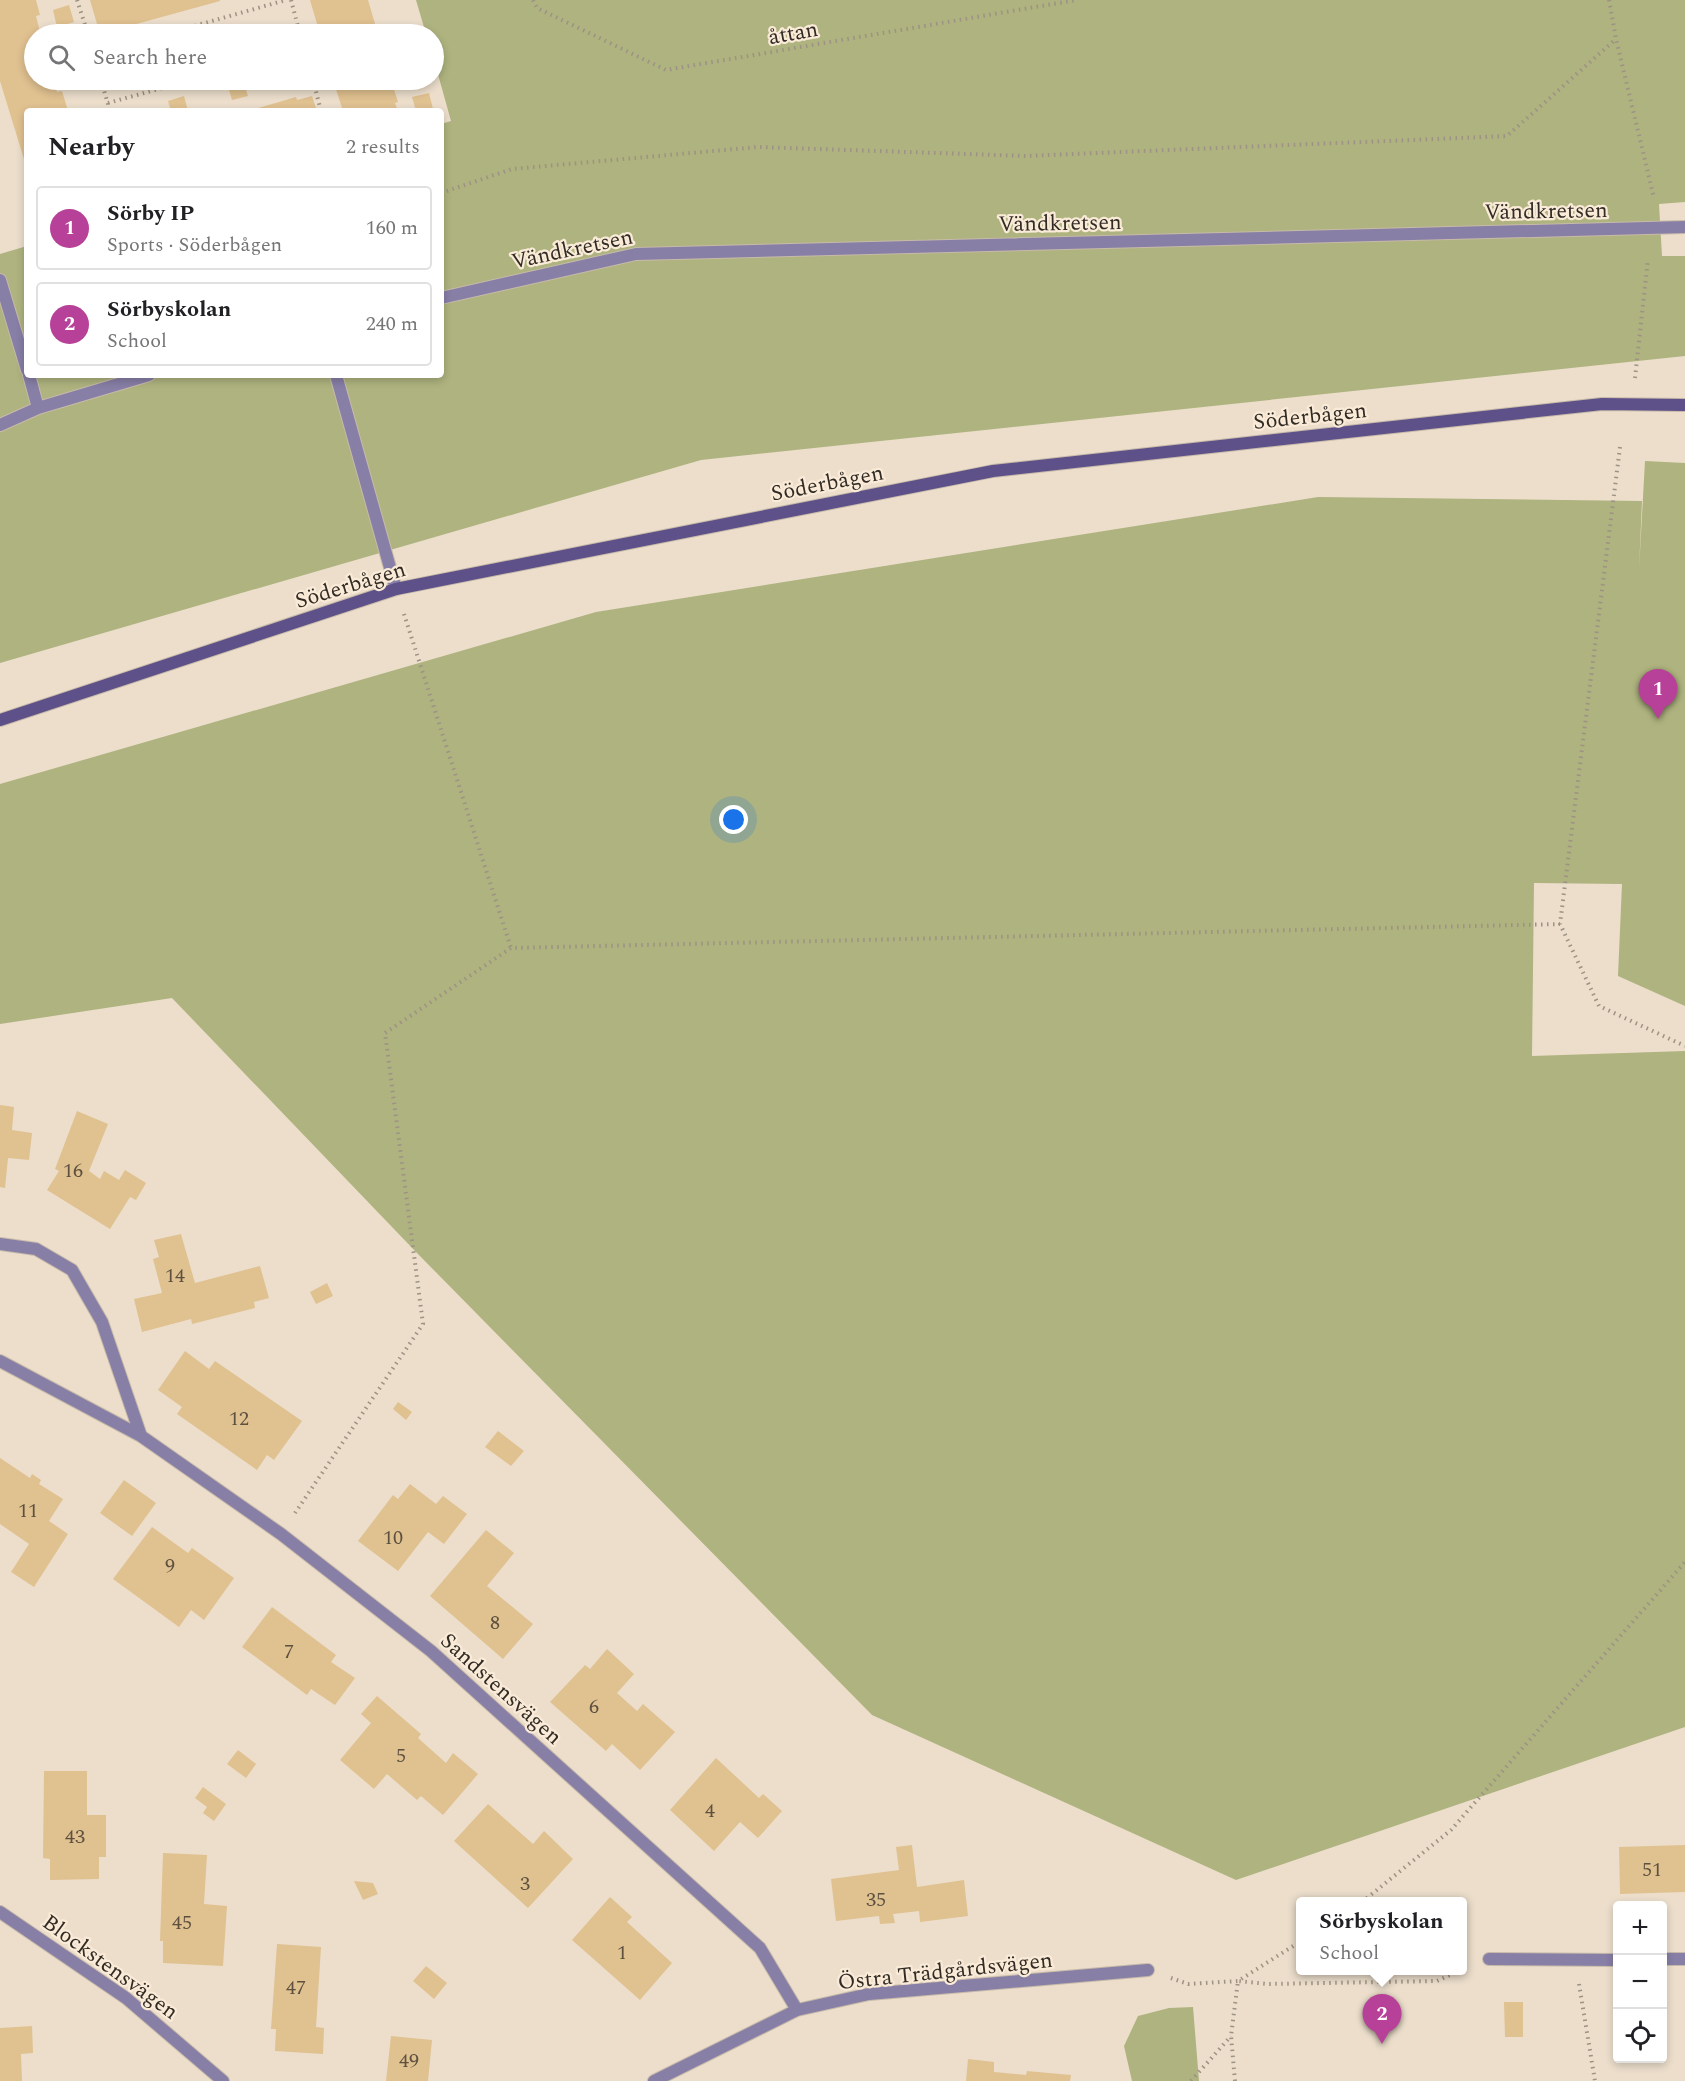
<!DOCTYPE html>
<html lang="en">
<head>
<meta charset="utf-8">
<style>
	:root { --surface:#fff; --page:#f6f6f6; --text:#202124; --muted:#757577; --line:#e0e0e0; --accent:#b74198 }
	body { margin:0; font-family:Spectral,serif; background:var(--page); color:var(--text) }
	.controls { position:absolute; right:18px; bottom:18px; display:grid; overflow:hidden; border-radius:6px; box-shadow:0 3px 9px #0003 }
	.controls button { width:54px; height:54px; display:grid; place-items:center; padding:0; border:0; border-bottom:2px solid var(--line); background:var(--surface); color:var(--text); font:30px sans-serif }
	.you { position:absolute; left:734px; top:820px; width:21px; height:21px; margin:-15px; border:4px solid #fff; border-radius:50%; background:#1a73e8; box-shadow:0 0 0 9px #1a73e833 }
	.badge { display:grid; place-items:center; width:39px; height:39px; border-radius:50%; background:var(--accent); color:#fff; font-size:20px; font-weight:700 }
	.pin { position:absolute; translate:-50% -50px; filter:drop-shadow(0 2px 3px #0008) }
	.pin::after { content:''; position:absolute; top:32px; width:21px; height:18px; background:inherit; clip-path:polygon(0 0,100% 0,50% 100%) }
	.popup { position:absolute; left:1296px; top:1897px; width:171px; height:78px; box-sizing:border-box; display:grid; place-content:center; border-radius:6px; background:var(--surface); filter:drop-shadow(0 2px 4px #0005); font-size:20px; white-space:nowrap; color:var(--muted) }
	.popup b { font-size:22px; color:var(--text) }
	.popup::after { content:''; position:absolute; left:50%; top:100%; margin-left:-12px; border:12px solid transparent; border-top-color:var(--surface) }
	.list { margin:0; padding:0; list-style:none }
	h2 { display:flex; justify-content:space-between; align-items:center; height:78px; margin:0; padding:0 24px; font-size:26px }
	h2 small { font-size:20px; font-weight:400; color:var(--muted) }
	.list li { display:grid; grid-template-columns:39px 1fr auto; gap:18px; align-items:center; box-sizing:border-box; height:84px; margin:0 12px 12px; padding:0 12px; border:2px solid var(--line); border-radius:6px }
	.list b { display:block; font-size:22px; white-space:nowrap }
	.list p { margin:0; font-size:20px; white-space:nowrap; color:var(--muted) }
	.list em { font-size:20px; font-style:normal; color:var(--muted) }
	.icon { flex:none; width:33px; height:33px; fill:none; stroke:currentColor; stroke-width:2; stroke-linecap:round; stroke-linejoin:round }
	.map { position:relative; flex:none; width:1685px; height:2081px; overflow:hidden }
	.search { position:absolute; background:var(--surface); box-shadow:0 3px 9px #0003; left:24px; top:24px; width:420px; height:66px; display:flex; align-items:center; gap:15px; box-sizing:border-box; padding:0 21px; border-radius:33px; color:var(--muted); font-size:22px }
	.panel { position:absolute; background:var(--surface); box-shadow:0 3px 9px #0003; left:24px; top:108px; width:420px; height:270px; border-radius:6px }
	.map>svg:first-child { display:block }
</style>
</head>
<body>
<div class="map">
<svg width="1685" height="2081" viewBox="0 0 1685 2081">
	<rect width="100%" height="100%" fill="#ecdecb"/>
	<path fill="#aeb37f" d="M416 0H1685V202L1659 204 1662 256H1685V356L701 460 0 663V254L27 246V375H441V124L451 121 434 60V34H426Z
		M1645 461 1685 463V1006L1618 976 1622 884 1534 883 1532 1056 1685 1051V1727L1236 1880 872 1715 417 1253 172 998 0 1024V784L596 612 1318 497 1642 501 1639 570Z
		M1193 2007 1199 2081H1132L1124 2046 1138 2016 1169 2008Z"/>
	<path fill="#e0c190" d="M0 0H36L40 15 36 16 40 32 44 31 45 34H34V80H54L57 92 62 91 68 111H27V169L0 81Z
		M90 0H220V1L100 34Z
		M310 0H368L378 34H320Z
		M69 5 74 22 57 27 53 10Z
		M73 80H94L75 86Z
		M241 80H243L248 96 232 100 227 83Z
		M333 80H391L398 102 395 103 398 111H343Z
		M429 93 433 109 416 111 412 97Z
		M184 96 188 111H171L168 101Z
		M312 96 317 111H248L296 97 297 100Z
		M0 1105 14 1107 12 1130 32 1133 29 1160 8 1158 5 1188 0 1187Z
		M77 1111 108 1124 89 1171 100 1179 104 1171 119 1180 125 1170 146 1183 136 1200 130 1197 110 1229 47 1190 59 1171 55 1169Z
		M181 1234 195 1283 260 1266 269 1298 254 1302 255 1308 192 1324 191 1319 142 1332 134 1299 162 1293 153 1259 159 1257 154 1240Z
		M327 1283 333 1296 316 1304 310 1292Z
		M185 1351 209 1369 215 1361 302 1421 274 1460 267 1455 257 1470 177 1414 182 1407 158 1390Z
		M398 1402 412 1412 406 1420 393 1409Z
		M498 1431 524 1451 511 1466 485 1447Z
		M0 1458 30 1478 32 1474 41 1480 39 1484 63 1499 49 1521 68 1534 34 1587 11 1572 29 1544 0 1524Z
		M124 1480 156 1503 132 1536 100 1513Z
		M410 1484 436 1504 443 1496 467 1514 444 1544 428 1532 398 1571 358 1541 393 1495 398 1499Z
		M152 1527 188 1553 192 1548 234 1578 204 1620 191 1610 179 1627 113 1579Z
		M486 1530 514 1553 487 1586 533 1624 503 1659 430 1596Z
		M272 1607 336 1655 331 1662 355 1678 335 1705 311 1689 307 1695 242 1647Z
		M607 1649 634 1674 617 1693 637 1711 643 1704 675 1732 640 1770 612 1744 606 1751 550 1702 585 1665 590 1669Z
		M377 1696 421 1734 418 1738 446 1763 453 1753 478 1774 443 1815 421 1796 417 1800 387 1774 374 1789 340 1760 371 1723 361 1714Z
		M238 1750 256 1764 246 1778 227 1764Z
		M716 1758 759 1798 763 1794 782 1811 758 1838 740 1822 714 1851 670 1810Z
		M44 1771H87V1815H106V1857H99V1879L50 1880V1859L43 1858Z
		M203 1787 226 1804 214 1821 203 1813 207 1807 195 1798Z
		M488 1804 533 1844 544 1831 573 1859 528 1908 454 1841Z
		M912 1845 917 1887 964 1880 968 1916 920 1922 919 1911 893 1914 895 1923 880 1924 879 1916 836 1921 831 1879 899 1870 896 1847Z
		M1685 1845V1892L1620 1894 1619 1847Z
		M163 1853 207 1855 204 1904 227 1906 223 1966 163 1963V1941H160Z
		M354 1881 373 1883 378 1894 363 1900Z
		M610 1897 632 1917 627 1922 672 1963 640 2000 572 1940Z
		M277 1944 321 1947 316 2027 324 2028 323 2054 275 2051 276 2029H271Z
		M426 1966 447 1983 434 1999 413 1981Z
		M1504 2002H1523V2037H1505Z
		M32 2026 33 2053 21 2054 22 2081H0V2028Z
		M391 2036 432 2040 428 2081H386Z
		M968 2059 994 2062V2072L1026 2075 1027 2071 1071 2075 1070 2081H966Z"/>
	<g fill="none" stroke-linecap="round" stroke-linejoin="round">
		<g stroke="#c7baaa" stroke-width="14">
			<path id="street" d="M0 280 27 370
				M441 298 636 254 1685 227
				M29 375 38 408
				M336 375 396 589
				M0 425 38 408 149 375
				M0 1244 36 1249 72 1270 102 1322 141 1436
				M0 1361 141 1436 281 1534 431 1651 760 1948 797 2010
				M0 1912 126 1998 223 2081
				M1489 1959 1618 1960
				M1662 1959H1685
				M654 2081 797 2010 869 1994 1148 1970"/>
		</g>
		<g stroke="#c7baaa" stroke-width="14">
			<path id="secondary" d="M0 720 396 589 993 471 1602 404 1685 405"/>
		</g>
		<path stroke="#9d9284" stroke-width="4" stroke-dasharray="1.5 4.5" stroke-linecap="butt" d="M77 0 88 34
			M291 0 300 34
			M533 0 537 8 666 70 1076 0
			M1609 0 1616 39 1654 198
			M166 34 286 0
			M101 80 110 111
			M313 80 321 111
			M108 103 191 80
			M441 193 512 169 758 147 1026 156 1507 136 1616 39
			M1635 378 1648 259
			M1620 447 1560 924 1599 1006 1685 1046
			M404 614 511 948
			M295 1513 423 1324 385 1033 511 948 1560 924
			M1362 1902 1451 1830 1685 1562
			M1171 1978 1188 1984 1238 1981 1301 1941
			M1579 1984 1595 2081
			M1191 2081 1231 2036
			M1235 2081 1231 2036 1238 1981 1268 1984 1437 1981 1461 1970"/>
		<use href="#street" stroke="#877fa6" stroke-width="12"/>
		<use href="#secondary" stroke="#5e5088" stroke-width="12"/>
	</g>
	<g text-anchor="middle" stroke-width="4.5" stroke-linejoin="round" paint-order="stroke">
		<g font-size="20" fill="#5d503f">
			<text x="73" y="1177">16</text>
			<text x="175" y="1282">14</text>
			<text x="239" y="1425">12</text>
			<text x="28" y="1517">11</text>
			<text x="393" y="1544">10</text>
			<text x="170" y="1572">9</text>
			<text x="495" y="1629">8</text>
			<text x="289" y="1658">7</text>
			<text x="594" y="1713">6</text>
			<text x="401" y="1762">5</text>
			<text x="710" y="1817">4</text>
			<text x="75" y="1843">43</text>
			<text x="1652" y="1876">51</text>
			<text x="525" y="1890">3</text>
			<text x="876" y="1906">35</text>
			<text x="182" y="1929">45</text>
			<text x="622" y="1959">1</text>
			<text x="296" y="1994">47</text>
			<text x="409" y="2067">49</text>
		</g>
		<g font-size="22" fill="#312b24" stroke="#faebd8">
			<text transform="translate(793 32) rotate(-10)" y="8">åttan</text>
			<text transform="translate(1546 210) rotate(-1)" y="8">Vändkretsen</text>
			<text transform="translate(1060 222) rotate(-1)" y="8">Vändkretsen</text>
			<text transform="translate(572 248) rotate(-12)" y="8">Vändkretsen</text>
			<text transform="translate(1310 415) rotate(-6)" y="8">Söderbågen</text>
			<text transform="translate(827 482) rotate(-11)" y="8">Söderbågen</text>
			<text transform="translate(350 584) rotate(-17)" y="8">Söderbågen</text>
			<text transform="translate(502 1688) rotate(42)" y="8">Sandstensvägen</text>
			<text transform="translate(111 1966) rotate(36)" y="8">Blockstensvägen</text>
			<text transform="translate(945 1970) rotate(-6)" y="8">Östra Trädgårdsvägen</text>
		</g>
	</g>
</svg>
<div class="controls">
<button>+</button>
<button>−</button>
<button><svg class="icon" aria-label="locate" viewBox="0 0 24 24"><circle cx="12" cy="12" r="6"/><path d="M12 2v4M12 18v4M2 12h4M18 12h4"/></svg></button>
</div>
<div class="you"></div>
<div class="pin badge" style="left:1658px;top:719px">1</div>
<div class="pin badge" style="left:1382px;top:2044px">2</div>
<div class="popup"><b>Sörbyskolan</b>School</div>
<div class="search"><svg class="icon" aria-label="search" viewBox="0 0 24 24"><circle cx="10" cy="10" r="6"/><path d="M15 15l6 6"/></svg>Search here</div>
<section class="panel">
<h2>Nearby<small>2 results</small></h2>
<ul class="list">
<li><span class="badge">1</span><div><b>Sörby IP</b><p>Sports · Söderbågen</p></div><em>160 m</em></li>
<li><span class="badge">2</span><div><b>Sörbyskolan</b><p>School</p></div><em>240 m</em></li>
</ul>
</section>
</div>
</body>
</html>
